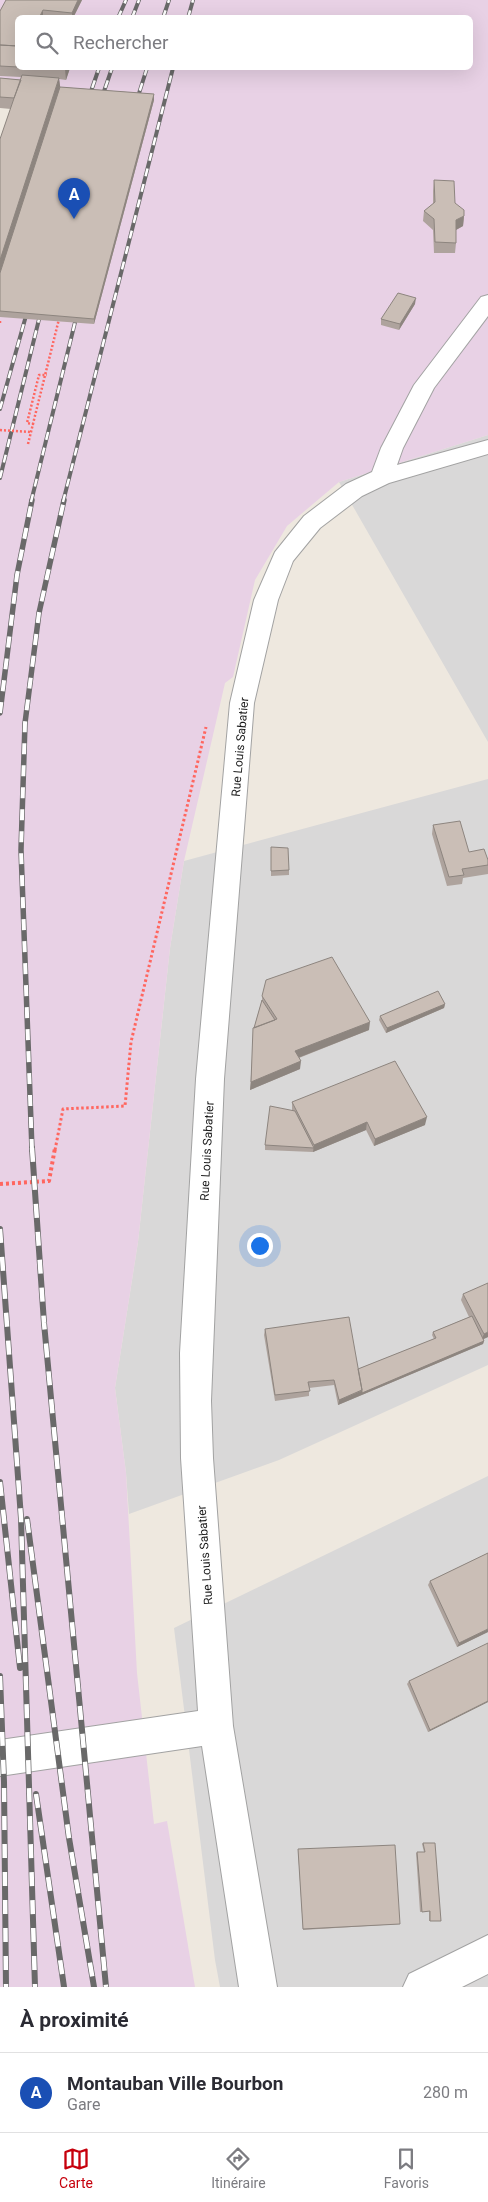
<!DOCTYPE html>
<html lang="fr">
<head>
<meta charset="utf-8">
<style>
	:root { --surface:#fff; --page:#f7f7f7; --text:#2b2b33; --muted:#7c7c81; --line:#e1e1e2; --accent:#c6000c }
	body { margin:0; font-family:Roboto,sans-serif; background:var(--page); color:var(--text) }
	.you { position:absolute; left:259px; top:1245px; width:18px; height:18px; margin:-12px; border:4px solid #fff; border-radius:50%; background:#1a73e8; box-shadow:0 0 0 8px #1a73e833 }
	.badge { display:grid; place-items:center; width:32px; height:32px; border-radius:50%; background:var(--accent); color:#fff; font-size:16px; font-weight:700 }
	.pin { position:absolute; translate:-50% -41px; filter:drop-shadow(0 1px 2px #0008) }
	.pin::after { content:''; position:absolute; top:26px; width:18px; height:15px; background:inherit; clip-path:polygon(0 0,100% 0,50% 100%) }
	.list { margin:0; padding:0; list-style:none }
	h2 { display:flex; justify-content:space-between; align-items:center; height:65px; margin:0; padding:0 20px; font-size:21px }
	h2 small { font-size:16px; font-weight:400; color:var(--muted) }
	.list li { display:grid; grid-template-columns:32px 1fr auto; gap:15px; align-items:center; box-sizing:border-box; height:80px; padding:0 20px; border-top:1px solid var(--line) }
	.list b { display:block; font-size:19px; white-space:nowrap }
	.list p { margin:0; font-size:16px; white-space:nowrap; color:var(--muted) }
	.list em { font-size:16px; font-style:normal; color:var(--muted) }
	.icon { flex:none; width:28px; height:28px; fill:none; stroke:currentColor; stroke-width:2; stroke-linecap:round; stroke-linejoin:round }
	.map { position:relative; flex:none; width:488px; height:1987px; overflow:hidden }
	.search { position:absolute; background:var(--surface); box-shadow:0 5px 20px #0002; left:15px; right:15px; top:15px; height:55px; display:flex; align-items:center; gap:12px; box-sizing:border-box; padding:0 18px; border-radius:8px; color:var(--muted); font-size:19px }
	.sheet { height:145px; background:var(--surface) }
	nav { display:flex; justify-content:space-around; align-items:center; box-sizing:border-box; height:70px; border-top:1px solid var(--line); background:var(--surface); font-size:14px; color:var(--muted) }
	nav a { display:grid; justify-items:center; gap:2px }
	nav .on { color:var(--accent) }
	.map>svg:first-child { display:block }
</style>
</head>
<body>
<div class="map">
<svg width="488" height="1987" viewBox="0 0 488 1987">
	<rect width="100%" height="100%" fill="#eee8df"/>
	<path fill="#d9d8d8" d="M488 435V742L339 482Z
		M488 779V1365L279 1460 129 1514 126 1473 115 1388 138 1242 170 948 184 861Z
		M488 1476V1987H220L215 1960 174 1628Z"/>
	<path fill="#e8d1e5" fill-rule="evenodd" d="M0 0H488V435L339 482 287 526 255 580 233 677 225 683 184 861 170 948 138 1242 115 1388 126 1473 137 1673 154 1824 167 1821 195 1987H0V282L60 93 0 88ZM18 18H470V68H18Z"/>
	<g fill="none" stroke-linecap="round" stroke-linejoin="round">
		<g stroke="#a2a2a2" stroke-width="2">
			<path id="minor" d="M488 295V316L434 388 403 448 397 465 488 440V454L389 483 362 496 320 528 293 561 278 600 254 703 224 1079 211 1401 213 1458 233 1726 277 1987H239L202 1746 0 1776V1740L198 1711 181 1458 180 1353 196 1079 230 703 254 600 275 552 304 516 346 484 372 472 381 448 414 385 481 297Z
				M488 1935V1974L462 1987H403L409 1974Z"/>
		</g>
		<path stroke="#ff665f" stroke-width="2.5" stroke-dasharray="2 2" stroke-linecap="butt" d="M0 321V324
			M34 424 27 423 39 375H47
			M28 444 59 319"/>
		<path stroke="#ff665f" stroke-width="3" stroke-dasharray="2.5 2.5" stroke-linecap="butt" d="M55 1150 63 1109 125 1106 131 1042 206 727"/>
		<path stroke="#ff665f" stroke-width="4" stroke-dasharray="3 3" stroke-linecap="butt" d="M0 1184 49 1181 55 1148"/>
		<use href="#minor" fill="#fff" fill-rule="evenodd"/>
		<g stroke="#696969" stroke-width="4">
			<path id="rail-far2" d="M118 18 126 0
				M132 18 139 0
				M163 18 169 0
				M188 18 193 0
				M87 103 99 68
				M100 103 112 68
				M135 106 147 68
				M0 409 29 305
				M0 478 42 307
				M31 502 78 310
				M63 502 173 68"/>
		</g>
		<g stroke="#696969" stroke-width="5.5">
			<path id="rail-far1" d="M0 713 17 575 32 500
				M32 1150 21 850 25 723 39 613 64 500"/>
		</g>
		<g stroke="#696969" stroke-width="6">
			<path id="rail" d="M32 1148 44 1323 106 1987
				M0 1229 21 1518 35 1987
				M0 1482 20 1668
				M27 1519 69 1838 94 1987
				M0 1676 4 1782 6 1987
				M36 1794 64 1987"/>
		</g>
		<use href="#rail-far2" stroke="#fff" stroke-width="2.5" stroke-dasharray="8" stroke-linecap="butt"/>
		<use href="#rail-far1" stroke="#fff" stroke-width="4" stroke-dasharray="11" stroke-linecap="butt"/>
		<use href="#rail" stroke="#fff" stroke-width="4.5" stroke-dasharray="14" stroke-linecap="butt"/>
		<path stroke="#ff665f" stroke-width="2.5" stroke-dasharray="2 2" stroke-linecap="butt" d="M0 430 31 432"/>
	</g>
	<path fill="#aea39d" d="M6 0H82L73 18H56L44 16 43 18H18V68H70L66 80 59 79 60 87 154 94V100L94 324 0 317V139L11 109 0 108V78L21 80V77L0 76V11Z
		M434 180 455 203 464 216 463 226 456 230V243L455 253H434L433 230 423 221 424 211 433 204V191Z
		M415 304 399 330 381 325V319Z
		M433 825 469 852 488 860V874L463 878 462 884 447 886 432 834Z
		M271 847 289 870V875L271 876Z
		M262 996 369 1030 299 1058 300 1069 250 1090 254 1028 262 1000Z
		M445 1004 444 1008 386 1033 379 1020 380 1016Z
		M292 1102 425 1125 374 1146 366 1130 313 1152 265 1150V1145L292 1110Z
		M463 1294 488 1337 484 1339V1341L483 1344 338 1405 334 1385 309 1388V1396L275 1401 264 1335 265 1329 358 1369 434 1339 432 1335 433 1332 469 1317 461 1300Z
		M488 1553V1632L457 1647 428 1585 430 1581Z
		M409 1681 488 1702 428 1732 407 1684Z
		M423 1843 441 1921H429V1911L420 1912 416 1853 424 1852 422 1844Z
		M298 1849 400 1924 303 1930 298 1850Z"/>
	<path fill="#8d857f" d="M78 0H82L73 18H72V13Z
		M43 10V18H39Z
		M65 68H70L66 80 65 69Z
		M59 78 61 93 0 282V260Z
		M154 94V100L94 324V319Z
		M464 216 463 226 454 231 456 220Z
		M416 298 415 304 399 330 400 324Z
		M445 1004 444 1008 386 1033 387 1028Z
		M370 1022 369 1030 295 1059V1051Z
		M301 1061 300 1069 250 1090 251 1082Z
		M427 1117 425 1125 374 1146 375 1139Z
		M367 1122 366 1130 313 1152 314 1145Z
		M488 1332V1337L481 1340 484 1334Z
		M484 1341 483 1344 338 1405 339 1400Z
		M488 1629V1632L457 1647 459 1643Z
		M488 1701V1702L428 1732 430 1730Z"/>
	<path fill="#cabeb6" stroke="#8d857f" d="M6 0H78L72 13 43 10 39 18H18V46L0 45V11Z
		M0 45 18 46V67L0 66Z
		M35 68H65V69Z
		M22 75 59 78 0 260V139Z
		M0 78 21 80 14 98 0 97Z
		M60 87 154 94 94 319 0 311V273Z
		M434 180 454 181 455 203 464 210V216L456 220V243L435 242 434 219 424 211 435 202Z
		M398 293 416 298 400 324 381 319Z
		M460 821 469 852 484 849 488 860V865L462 869 464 875 449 877 433 825Z
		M271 847 288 848 289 870 271 871Z
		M332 957 370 1022 295 1051 301 1061 251 1082 253 1028 277 1019 262 996 266 980Z
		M438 991 445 1004 387 1028 380 1016Z
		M262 1000 275 1020 254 1028Z
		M395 1061 427 1117 375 1139 367 1122 314 1145 292 1102Z
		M270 1106 295 1111 314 1148 265 1145Z
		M488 1283V1332L484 1334 463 1294Z
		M472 1316 484 1341 362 1393V1390L358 1369 436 1338 433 1332Z
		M349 1317 362 1390 339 1400 334 1380 308 1382 310 1391 275 1395 265 1329Z
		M488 1553V1629L459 1643 430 1581Z
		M488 1643V1701L430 1730 409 1681Z
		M423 1843H435L441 1921H430V1911L422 1912 417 1852H425Z
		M395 1845 400 1924 303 1929 298 1849Z"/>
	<g text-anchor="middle" stroke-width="4" stroke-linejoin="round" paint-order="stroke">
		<g font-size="12" fill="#1b1b1b" stroke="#fff">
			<text transform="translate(240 747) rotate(-85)" y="4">Rue Louis Sabatier</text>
			<text transform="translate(207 1151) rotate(-87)" y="4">Rue Louis Sabatier</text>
			<text transform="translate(205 1555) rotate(-94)" y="4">Rue Louis Sabatier</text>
		</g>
	</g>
</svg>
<div class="you"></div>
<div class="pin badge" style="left:74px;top:219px;background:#1a4fb4">A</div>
<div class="search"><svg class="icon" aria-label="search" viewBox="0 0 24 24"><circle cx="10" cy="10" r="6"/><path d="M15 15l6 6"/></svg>Rechercher</div>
</div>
<section class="sheet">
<h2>À proximité<small></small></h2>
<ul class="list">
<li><span class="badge" style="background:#1a4fb4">A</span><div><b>Montauban Ville Bourbon</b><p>Gare</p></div><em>280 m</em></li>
</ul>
</section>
<nav>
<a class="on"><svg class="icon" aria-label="map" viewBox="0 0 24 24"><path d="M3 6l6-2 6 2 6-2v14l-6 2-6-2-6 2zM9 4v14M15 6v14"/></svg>Carte</a>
<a><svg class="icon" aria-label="directions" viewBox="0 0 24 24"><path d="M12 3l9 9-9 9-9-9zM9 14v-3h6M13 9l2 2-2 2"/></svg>Itinéraire</a>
<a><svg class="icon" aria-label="saved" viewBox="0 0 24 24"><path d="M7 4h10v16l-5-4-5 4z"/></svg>Favoris</a>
</nav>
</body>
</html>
